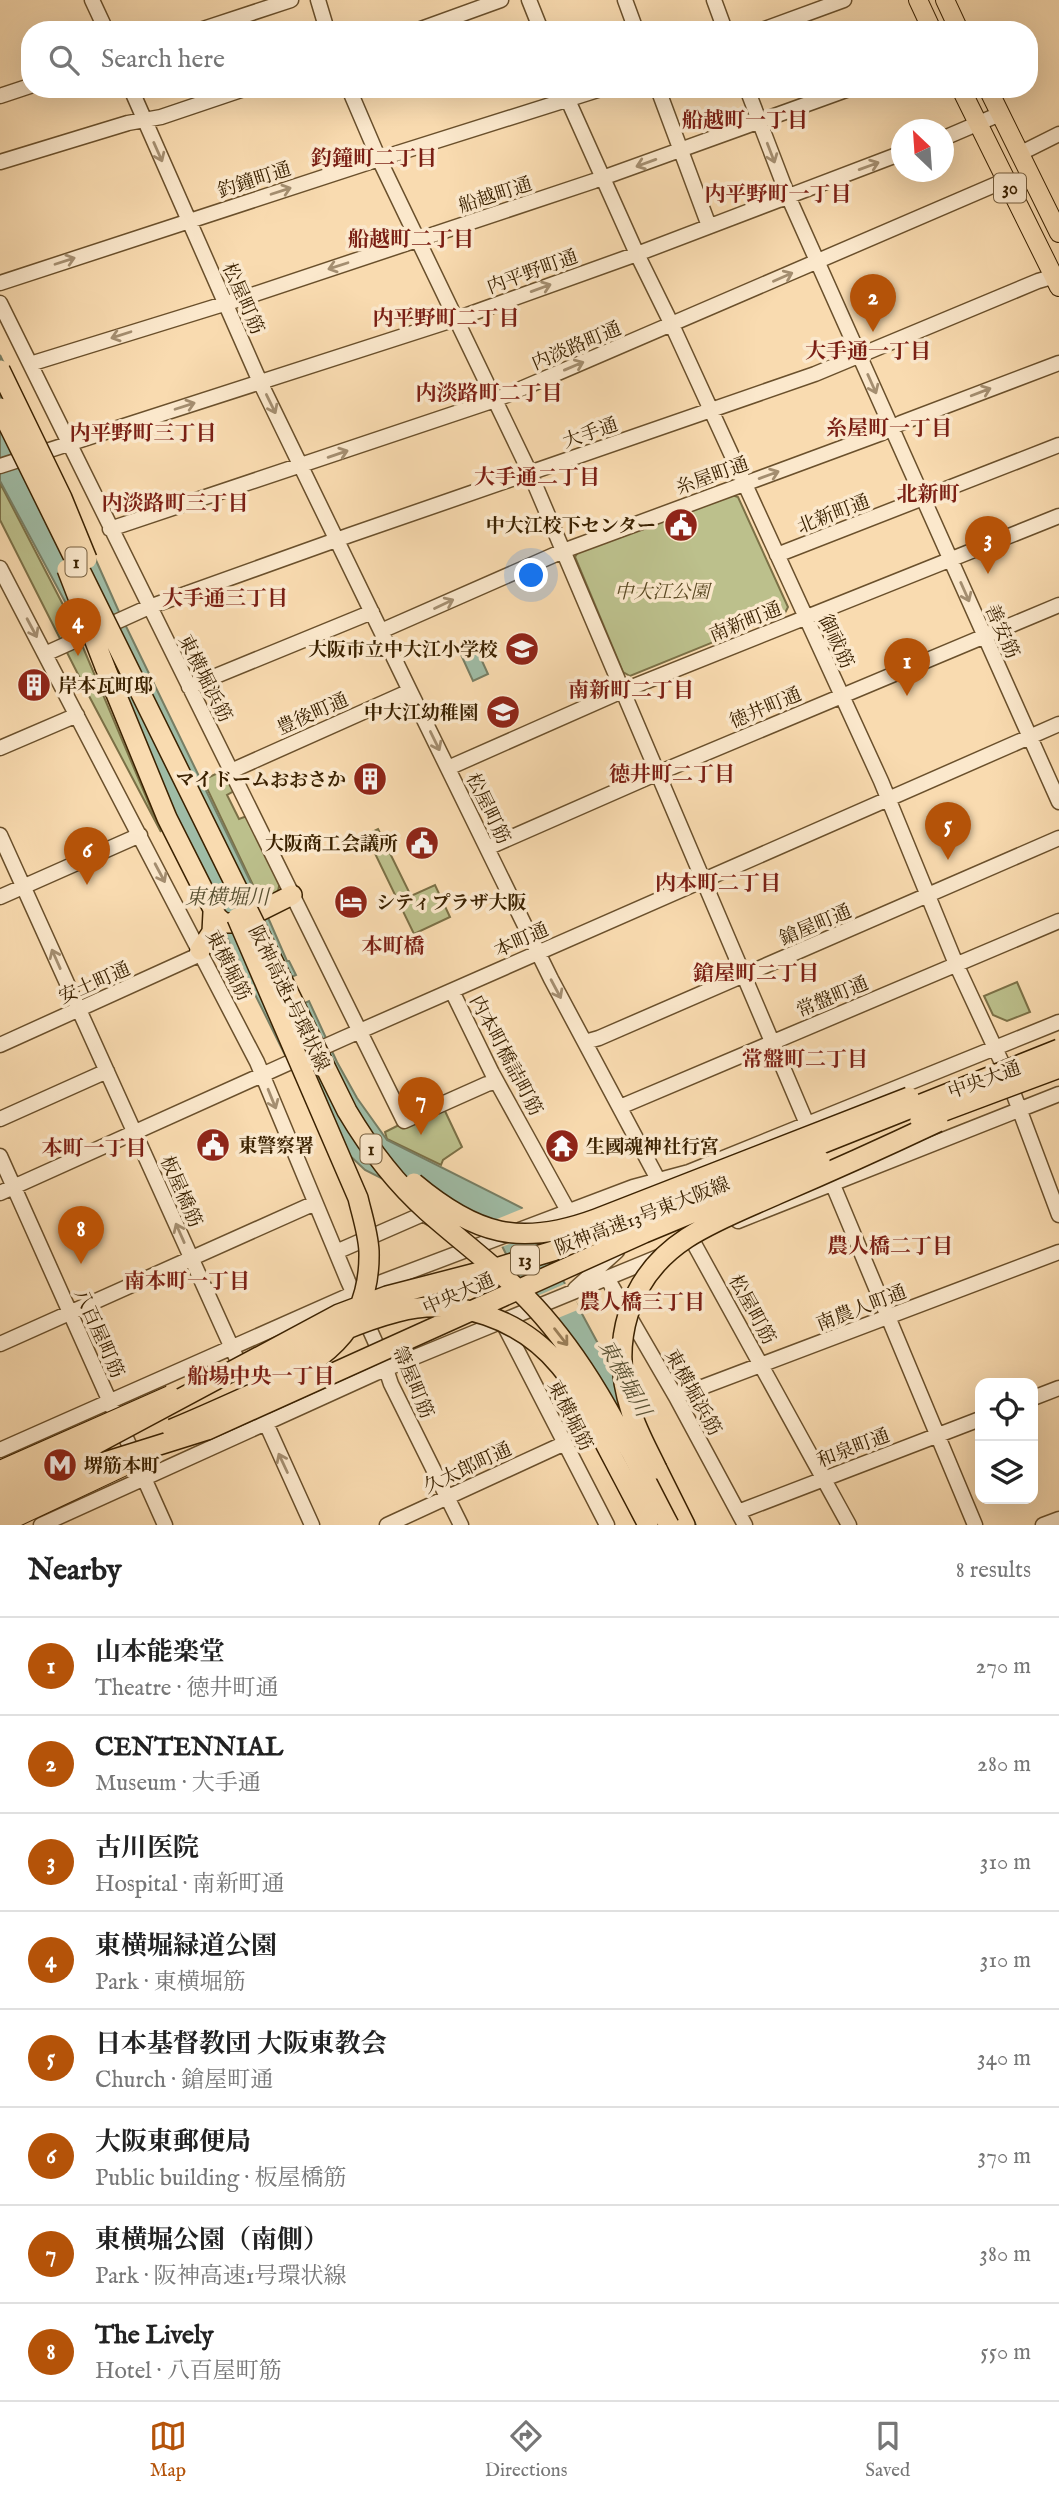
<!DOCTYPE html>
<html lang="en">
<head>
<meta charset="utf-8">
<style>
	:root { --surface:#fff; --page:#f6f6f6; --text:#222; --muted:#767676; --line:#e0e0e0; --accent:#b45309 }
	body { margin:0; font-family:"IM FELL English","Noto Serif JP",serif; background:var(--page); color:var(--text) }
	.controls { position:absolute; right:21px; bottom:21px; display:grid; overflow:hidden; border-radius:14px; box-shadow:0 7px 28px #0002 }
	.controls button { width:63px; height:63px; display:grid; place-items:center; padding:0; border:0; border-bottom:2px solid var(--line); background:var(--surface); color:var(--text); font:35px sans-serif }
	.compass { position:absolute; left:891px; top:119px; width:63px; height:63px; border-radius:50%; background:var(--surface); box-shadow:0 7px 28px #0002; rotate:335deg }
	.you { position:absolute; left:532px; top:576px; width:24px; height:24px; margin:-18px; border:5px solid #fff; border-radius:50%; background:#1a73e8; box-shadow:0 0 0 10px #1a73e833 }
	.badge { display:grid; place-items:center; width:46px; height:46px; border-radius:50%; background:var(--accent); color:#fff; font-size:23px; font-weight:700 }
	.pin { position:absolute; translate:-50% -58px; filter:drop-shadow(0 2px 4px #0008) }
	.pin::after { content:''; position:absolute; top:37px; width:24px; height:21px; background:inherit; clip-path:polygon(0 0,100% 0,50% 100%) }
	.list { margin:0; padding:0; list-style:none }
	h2 { display:flex; justify-content:space-between; align-items:center; height:91px; margin:0; padding:0 28px; font-size:30px }
	h2 small { font-size:23px; font-weight:400; color:var(--muted) }
	.list li { display:grid; grid-template-columns:46px 1fr auto; gap:21px; align-items:center; box-sizing:border-box; height:98px; padding:0 28px; border-top:2px solid var(--line) }
	.list b { display:block; font-size:26px; white-space:nowrap }
	.list p { margin:0; font-size:23px; white-space:nowrap; color:var(--muted) }
	.list em { font-size:23px; font-style:normal; color:var(--muted) }
	.icon { flex:none; width:38px; height:38px; fill:none; stroke:currentColor; stroke-width:2; stroke-linecap:round; stroke-linejoin:round }
	.map { position:relative; flex:none; width:1059px; height:1525px; overflow:hidden }
	.search { position:absolute; background:var(--surface); box-shadow:0 7px 28px #0002; left:21px; right:21px; top:21px; height:77px; display:flex; align-items:center; gap:18px; box-sizing:border-box; padding:0 24px; border-radius:28px; color:var(--muted); font-size:26px }
	.sheet { height:875px; background:var(--surface) }
	nav { display:flex; justify-content:space-around; align-items:center; box-sizing:border-box; height:98px; border-top:2px solid var(--line); background:var(--surface); font-size:19px; color:var(--muted) }
	nav a { display:grid; justify-items:center; gap:4px }
	nav .on { color:var(--accent) }
	.map>svg:first-child { display:block }
</style>
</head>
<body>
<div class="map">
<svg width="1059" height="1525" viewBox="0 0 1059 1525">
	<rect width="100%" height="100%" fill="#f9dbb0"/>
	<filter id="stains"><feTurbulence type="fractalNoise" baseFrequency=".00286" numOctaves="4"/><feColorMatrix values="0 0 0 0 .2 0 0 0 0 .09 0 0 0 0 .02 0 0 0 .5 -.17"/></filter>
	<radialGradient id="worn" r=".72"><stop offset=".6" stop-color="#630" stop-opacity="0"/><stop offset="1" stop-color="#630" stop-opacity=".3"/></radialGradient>
	<path fill="#bcc08c" stroke="#7b7046" stroke-width="2" d="M0 483 74 626 161 832 89 696 0 520Z
		M732 495 738 497 788 607 785 613 630 676 623 672 575 557 578 552Z
		M224 770 234 791 227 795 239 819 247 816 279 880C281 894 272 898 262 904L203 780Z
		M378 829 411 896 435 885 450 917 414 934 366 835Z
		M1017 982 1030 1012 1007 1021 993 1015 984 996Z
		M444 1109 462 1147 443 1160 441 1165 387 1139 385 1132 399 1125 404 1128Z"/>
	<path fill="#9fbca6" stroke="#777e64" stroke-width="2" d="M0 355 74 511 120 614 270 922 287 961H289L296 975 291 977 303 1004 309 1001 337 1062 357 1098 387 1140 522 1208 581 1312 696 1525H642L502 1246 481 1228 365 1170 343 1149 287 1059 226 936 218 939 195 895 83 635 0 481Z
		M472 639 488 674 473 681 457 646Z"/>
	<path fill="#f9dbb0" d="M524 1208 541 1232 499 1248 477 1227Z
		M567 1283 580 1309 541 1325 528 1300Z"/>
	<g fill="none" stroke-linecap="round" stroke-linejoin="round">
		<g stroke="#6a502c" stroke-width="17">
			<path id="minor" d="M92 0 106 30
				M318 0 327 30
				M529 0 541 30
				M625 0 636 30
				M714 0 725 30
				M200 30 291 0
				M418 30 501 0
				M762 30 844 0
				M131 89 260 382 410 691 551 979 669 1200
				M349 89 379 159 530 473 807 1124
				M563 89 637 254 672 325 881 781 956 964 1002 1063 1059 1215
				M658 89 709 226
				M747 89 788 196 1059 802
				M0 96 30 86
				M944 138 1000 114
				M1019 154 1059 134
				M0 162 128 123 161 117 244 89
				M0 283 379 159 601 89
				M0 303 404 1121 487 1084 497 1082
				M30 364 240 299 594 181 849 89
				M0 466 456 319 637 254 902 153
				M110 529 495 400 1006 180
				M777 555 1059 445
				M0 568 257 1062 348 1281 382 1357 391 1384 461 1525
				M381 631 563 551 882 433 901 423 1059 363
				M45 654 149 607 350 535 815 374 1038 281 1059 275
				M189 687 372 612
				M0 748 77 715
				M448 768 622 691 1059 516
				M231 771 410 691
				M0 835 312 1525
				M487 848 651 776 1059 605
				M0 897 140 835
				M452 991 492 1073 572 1218
				M585 1042 599 1038 1059 838
				M0 1045 194 957 200 950
				M620 1107 1059 921
				M0 1119 107 1071
				M0 1156 165 1525
				M833 1185 975 1525
				M0 1193 344 1038 1059 724
				M738 1221 1059 1094
				M686 1229 849 1525
				M336 1252 423 1214 434 1220
				M607 1278 676 1397 745 1525
				M575 1289 617 1251
				M502 1321 607 1525
				M0 1344 315 1203
				M676 1397 1059 1252
				M1033 1398 1059 1388
				M0 1450 366 1288 633 1187 689 1172 1059 1022
				M738 1512 980 1419
				M41 1525 376 1373 663 1255
				M387 1525 563 1444
				M1043 1525 1059 1519"/>
		</g>
		<g stroke="#3a2100" stroke-width="20">
			<path id="major" d="M918 0 932 30
				M945 0 959 30
				M961 89 1059 287
				M988 89 1059 233"/>
		</g>
		<g stroke="#3a2100" stroke-width="22">
			<path id="highway" d="M105 667 167 818 217 917 224 923H236L292 895
				M200 950 212 932 213 912
				M657 1469 685 1525"/>
		</g>
		<use href="#minor" stroke="#fbe8cc" stroke-width="14"/>
		<use href="#major" stroke="#f9dbb0" stroke-width="18"/>
		<use href="#highway" stroke="#f9dbb0" stroke-width="19"/>
		<g stroke="#3a2100" stroke-width="20" stroke-linecap="butt">
			<path id="major-bridge" d="M0 1470 170 1395
				M0 1525 144 1457"/>
		</g>
		<g stroke="#3a2100" stroke-width="22" stroke-linecap="butt">
			<path id="highway-bridge" d="M0 370 62 498 87 559
				M0 408 347 1111C369 1148 394 1182 427 1211 463 1243 502 1271 535 1307 594 1371 629 1449 669 1525
				M67 569 105 667
				M920 1120 1059 1068
				M414 1183C476 1235 520 1247 596 1219L909 1097
				M250 1374C298 1352 346 1325 397 1312 457 1296 521 1319 560 1366 576 1385 587 1408 598 1430 615 1462 631 1493 648 1525
				M172 1429C199 1418 225 1406 252 1394 318 1365 371 1333 369 1251 368 1233 362 1215 358 1198L237 918
				M657 1469C648 1450 637 1431 631 1411 609 1344 627 1277 687 1238 715 1220 747 1208 778 1194 832 1171 885 1147 938 1122
				M0 1488 90 1447 339 1314 387 1296 499 1267 553 1251 1059 1049
				M0 1507 92 1466 207 1430 644 1233 820 1160"/>
		</g>
		<use href="#major-bridge" stroke="#f9dbb0" stroke-width="18"/>
		<use href="#highway-bridge" stroke="#f9dbb0" stroke-width="19"/>
	</g>
	<defs><path id="oneway-shaft" d="M-6 0H5M1.5-3L5.5 0L1.5 3" fill="none" stroke-width="1.6" stroke-linecap="round" stroke-linejoin="round" transform="scale(1.75)"/></defs>
	<g stroke="#a48e70">
		<use href="#oneway-shaft" transform="translate(158 152) rotate(66)"/>
		<use href="#oneway-shaft" transform="translate(771 153) rotate(69)"/>
		<use href="#oneway-shaft" transform="translate(646 163) rotate(160)"/>
		<use href="#oneway-shaft" transform="translate(869 166) rotate(-20)"/>
		<use href="#oneway-shaft" transform="translate(281 191) rotate(-18)"/>
		<use href="#oneway-shaft" transform="translate(65 261) rotate(-18)"/>
		<use href="#oneway-shaft" transform="translate(338 266) rotate(162)"/>
		<use href="#oneway-shaft" transform="translate(783 277) rotate(-24)"/>
		<use href="#oneway-shaft" transform="translate(541 288) rotate(-20)"/>
		<use href="#oneway-shaft" transform="translate(121 335) rotate(162)"/>
		<use href="#oneway-shaft" transform="translate(574 366) rotate(-23)"/>
		<use href="#oneway-shaft" transform="translate(872 384) rotate(66)"/>
		<use href="#oneway-shaft" transform="translate(981 392) rotate(-21)"/>
		<use href="#oneway-shaft" transform="translate(271 404) rotate(64)"/>
		<use href="#oneway-shaft" transform="translate(185 406) rotate(-18)"/>
		<use href="#oneway-shaft" transform="translate(338 454) rotate(-19)"/>
		<use href="#oneway-shaft" transform="translate(769 475) rotate(-20)"/>
		<use href="#oneway-shaft" transform="translate(965 592) rotate(66)"/>
		<use href="#oneway-shaft" transform="translate(444 604) rotate(-25)"/>
		<use href="#oneway-shaft" transform="translate(32 628) rotate(62)"/>
		<use href="#oneway-shaft" transform="translate(435 741) rotate(64)"/>
		<use href="#oneway-shaft" transform="translate(160 873) rotate(62)"/>
		<use href="#oneway-shaft" transform="translate(56 959) rotate(-114)"/>
		<use href="#oneway-shaft" transform="translate(556 989) rotate(62)"/>
		<use href="#oneway-shaft" transform="translate(272 1099) rotate(68)"/>
		<use href="#oneway-shaft" transform="translate(180 1233) rotate(-114)"/>
		<use href="#oneway-shaft" transform="translate(283 1463) rotate(-115)"/>
	</g>
	<use stroke="#9a7e58" href="#oneway-shaft" transform="translate(561 1337) rotate(52)"/>
	<defs>
		<g id="civic-disc" transform="scale(1.75)"><circle r="9.5" fill="#8f2418" stroke="#fbe8cc"/><path d="M-.6-6.5H3V-4.5H.6V-3L4-1V1h2V6H-6V1h2V-1L-.6-3ZM-1.2 2.5V6h2.4V2.5Z" fill="#fff"/></g>
		<g id="school-disc" transform="scale(1.75)"><circle r="9.5" fill="#8f2418" stroke="#fbe8cc"/><path d="M0-5L7-2L0 1L-7-2ZM-4 1L0 2.5L4 1V4Q0 6-4 4Z" fill="#fff"/></g>
		<g id="building-disc" transform="scale(1.75)"><circle r="9.5" fill="#8f2418" stroke="#fbe8cc"/><path d="M-4-6H4V6H1V3H-1V6H-4ZM-2.5-4.3h1.7v1.8h-1.7ZM.8-4.3h1.7v1.8H.8ZM-2.5-1h1.7V.8h-1.7ZM.8-1h1.7V.8H.8Z" fill="#fff"/></g>
		<g id="hotel-disc" transform="scale(1.75)"><circle r="9.5" fill="#8f2418" stroke="#fbe8cc"/><path d="M-6-4.5h1.5V1H6V5H4.5V3h-9V5H-6ZM-4 0a1.8 1.8 0 1 1 3.6 0ZM.5 0V-2.5h3Q6-2.5 6 0Z" fill="#fff"/></g>
		<g id="temple-disc" transform="scale(1.75)"><circle r="9.5" fill="#8f2418" stroke="#fbe8cc"/><path d="M0-6L5-2H3V0L6.5 2.5H4V6H1.5V3h-3V6H-4V2.5H-6.5L-3 0V-2H-5Z" fill="#fff"/></g>
		<g id="metro-disc" transform="scale(1.75)"><circle r="9.5" fill="#8f2418" stroke="#fbe8cc"/><path d="M-5.5 5V-5H-3L0 0L3-5H5.5V5H3V-.5L0 4L-3-.5V5Z" fill="#fff"/></g>
	</defs>
	<g fill-rule="evenodd">
		<use href="#civic-disc" x="681" y="525"/>
		<use href="#school-disc" x="522" y="649"/>
		<use href="#building-disc" x="34" y="685"/>
		<use href="#school-disc" x="503" y="712"/>
		<use href="#building-disc" x="370" y="779"/>
		<use href="#civic-disc" x="422" y="843"/>
		<use href="#hotel-disc" x="351" y="902"/>
		<use href="#civic-disc" x="213" y="1145"/>
		<use href="#temple-disc" x="562" y="1146"/>
		<use href="#metro-disc" x="60" y="1465"/>
	</g>
	<g text-anchor="middle" stroke-width="7" stroke-linejoin="round" paint-order="stroke">
		<g fill="#fbe8cc" stroke="#745d3d" stroke-width="2">
			<rect x="994" y="173.5" width="32" height="29" rx="5"/>
			<rect x="65.5" y="547.5" width="21" height="29" rx="5"/>
			<rect x="360.5" y="1134.5" width="21" height="29" rx="5"/>
			<rect x="511" y="1245.5" width="28" height="29" rx="5"/>
		</g>
		<g font-size="18" font-weight="bold" fill="#3a2100">
			<text x="1010" y="194">30</text>
			<text x="76" y="568">1</text>
			<text x="371" y="1155">1</text>
			<text x="525" y="1266">13</text>
		</g>
		<g font-size="19" fill="#3a2100" stroke="#fbe8cc">
			<text transform="translate(254 179) rotate(-18)" y="7">釣鐘町通</text>
			<text transform="translate(495 194) rotate(-18)" y="7">船越町通</text>
			<text transform="translate(532 271) rotate(-20)" y="7">内平野町通</text>
			<text transform="translate(244 298) rotate(66)" y="7">松屋町筋</text>
			<text transform="translate(576 345) rotate(-23)" y="7">内淡路町通</text>
			<text transform="translate(590 432) rotate(-19)" y="7">大手通</text>
			<text transform="translate(712 475) rotate(-20)" y="7">糸屋町通</text>
			<text transform="translate(833 513) rotate(-21)" y="7">北新町通</text>
			<text transform="translate(745 621) rotate(-22)" y="7">南新町通</text>
			<text transform="translate(1003 631) rotate(66)" y="7">善安筋</text>
			<text transform="translate(837 641) rotate(65)" y="7">御祓筋</text>
			<text transform="translate(206 678) rotate(63)" y="7">東横堀浜筋</text>
			<text transform="translate(765 707) rotate(-23)" y="7">徳井町通</text>
			<text transform="translate(312 713) rotate(-24)" y="7">豊後町通</text>
			<text transform="translate(489 808) rotate(64)" y="7">松屋町筋</text>
			<text transform="translate(815 924) rotate(-23)" y="7">鎗屋町通</text>
			<text transform="translate(521 939) rotate(-24)" y="7">本町通</text>
			<text transform="translate(229 965) rotate(63)" y="7">東横堀筋</text>
			<text transform="translate(94 982) rotate(-24)" y="7">安土町通</text>
			<text transform="translate(832 996) rotate(-23)" y="7">常盤町通</text>
			<text transform="translate(290 998) rotate(64)" y="7">阪神高速1号環状線</text>
			<text transform="translate(507 1055) rotate(62)" y="7">内本町橋詰町筋</text>
			<text transform="translate(984 1079) rotate(-20)" y="7">中央大通</text>
			<text transform="translate(182 1191) rotate(66)" y="7">板屋橋筋</text>
			<text transform="translate(642 1215) rotate(-21)" y="7">阪神高速13号東大阪線</text>
			<text transform="translate(458 1293) rotate(-24)" y="7">中央大通</text>
			<text transform="translate(861 1307) rotate(-21)" y="7">南農人町通</text>
			<text transform="translate(753 1309) rotate(61)" y="7">松屋町筋</text>
			<text transform="translate(100 1333) rotate(66)" y="7">八百屋町筋</text>
			<text transform="translate(414 1382) rotate(67)" y="7">箒屋町筋</text>
			<text transform="translate(694 1392) rotate(61)" y="7">東横堀浜筋</text>
			<text transform="translate(571 1415) rotate(63)" y="7">東横堀筋</text>
			<text transform="translate(853 1447) rotate(-21)" y="7">和泉町通</text>
			<text transform="translate(467 1467) rotate(-25)" y="7">久太郎町通</text>
		</g>
		<g font-size="19" font-weight="bold" fill="#3a2100" stroke="#fbe8cc" text-anchor="end">
			<text x="656" y="532">中大江校下センター</text>
			<text x="498" y="656">大阪市立中大江小学校</text>
			<text x="58" y="692" text-anchor="start">岸本瓦町邸</text>
			<text x="478" y="719">中大江幼稚園</text>
			<text x="346" y="786">マイドームおおさか</text>
			<text x="398" y="850">大阪商工会議所</text>
			<text x="376" y="909" text-anchor="start">シティプラザ大阪</text>
			<text x="238" y="1152" text-anchor="start">東警察署</text>
			<text x="586" y="1153" text-anchor="start">生國魂神社行宮</text>
			<text x="84" y="1472" text-anchor="start">堺筋本町</text>
		</g>
		<g font-size="19" font-style="italic" fill="#5a4923" stroke="#fbe8cc">
			<text x="662" y="598">中大江公園</text>
		</g>
		<g font-size="21" font-weight="bold" fill="#7a1f14" stroke="#fbe8cc">
			<text x="745" y="127">船越町一丁目</text>
			<text x="374" y="165">釣鐘町二丁目</text>
			<text x="778" y="201">内平野町一丁目</text>
			<text x="411" y="246">船越町二丁目</text>
			<text x="446" y="325">内平野町二丁目</text>
			<text x="868" y="358">大手通一丁目</text>
			<text x="489" y="400">内淡路町二丁目</text>
			<text x="889" y="435">糸屋町一丁目</text>
			<text x="143" y="440">内平野町三丁目</text>
			<text x="537" y="484">大手通二丁目</text>
			<text x="928" y="501">北新町</text>
			<text x="175" y="510">内淡路町三丁目</text>
			<text x="225" y="605">大手通三丁目</text>
			<text x="631" y="697">南新町二丁目</text>
			<text x="672" y="781">徳井町二丁目</text>
			<text x="718" y="890">内本町二丁目</text>
			<text x="393" y="953">本町橋</text>
			<text x="756" y="980">鎗屋町二丁目</text>
			<text x="805" y="1066">常盤町二丁目</text>
			<text x="94" y="1155">本町一丁目</text>
			<text x="890" y="1253">農人橋二丁目</text>
			<text x="187" y="1288">南本町一丁目</text>
			<text x="642" y="1309">農人橋三丁目</text>
			<text x="261" y="1383">船場中央一丁目</text>
		</g>
		<g font-size="21" font-style="italic" fill="#585032" stroke="#fbe8cc">
			<text x="227" y="904">東横堀川</text>
			<text transform="translate(625 1378) rotate(61)" y="7">東横堀川</text>
		</g>
	</g>
	<rect width="100%" height="100%" filter="url(#stains)"/>
	<rect width="100%" height="100%" fill="url(#worn)"/>
</svg>
<div class="controls">
<button><svg class="icon" aria-label="locate" viewBox="0 0 24 24"><circle cx="12" cy="12" r="6"/><path d="M12 2v4M12 18v4M2 12h4M18 12h4"/></svg></button>
<button><svg class="icon" aria-label="layers" viewBox="0 0 24 24"><path d="M12 4l9 5-9 5-9-5zM3 14l9 5 9-5"/></svg></button>
</div>
<svg class="compass" viewBox="-18 -18 36 36"><path d="M0-13l5 13h-10z" fill="#e53935"/><path d="M0 13l5-13h-10z" fill="#767676"/></svg>
<div class="you"></div>
<div class="pin badge" style="left:907px;top:696px">1</div>
<div class="pin badge" style="left:873px;top:332px">2</div>
<div class="pin badge" style="left:988px;top:574px">3</div>
<div class="pin badge" style="left:78px;top:656px">4</div>
<div class="pin badge" style="left:948px;top:860px">5</div>
<div class="pin badge" style="left:87px;top:885px">6</div>
<div class="pin badge" style="left:421px;top:1135px">7</div>
<div class="pin badge" style="left:81px;top:1264px">8</div>
<div class="search"><svg class="icon" aria-label="search" viewBox="0 0 24 24"><circle cx="10" cy="10" r="6"/><path d="M15 15l6 6"/></svg>Search here</div>
</div>
<section class="sheet">
<h2>Nearby<small>8 results</small></h2>
<ul class="list">
<li><span class="badge">1</span><div><b>山本能楽堂</b><p>Theatre · 徳井町通</p></div><em>270 m</em></li>
<li><span class="badge">2</span><div><b>CENTENNIAL</b><p>Museum · 大手通</p></div><em>280 m</em></li>
<li><span class="badge">3</span><div><b>古川医院</b><p>Hospital · 南新町通</p></div><em>310 m</em></li>
<li><span class="badge">4</span><div><b>東横堀緑道公園</b><p>Park · 東横堀筋</p></div><em>310 m</em></li>
<li><span class="badge">5</span><div><b>日本基督教団 大阪東教会</b><p>Church · 鎗屋町通</p></div><em>340 m</em></li>
<li><span class="badge">6</span><div><b>大阪東郵便局</b><p>Public building · 板屋橋筋</p></div><em>370 m</em></li>
<li><span class="badge">7</span><div><b>東横堀公園（南側）</b><p>Park · 阪神高速1号環状線</p></div><em>380 m</em></li>
<li><span class="badge">8</span><div><b>The Lively</b><p>Hotel · 八百屋町筋</p></div><em>550 m</em></li>
</ul>
</section>
<nav>
<a class="on"><svg class="icon" aria-label="map" viewBox="0 0 24 24"><path d="M3 6l6-2 6 2 6-2v14l-6 2-6-2-6 2zM9 4v14M15 6v14"/></svg>Map</a>
<a><svg class="icon" aria-label="directions" viewBox="0 0 24 24"><path d="M12 3l9 9-9 9-9-9zM9 14v-3h6M13 9l2 2-2 2"/></svg>Directions</a>
<a><svg class="icon" aria-label="saved" viewBox="0 0 24 24"><path d="M7 4h10v16l-5-4-5 4z"/></svg>Saved</a>
</nav>
</body>
</html>
